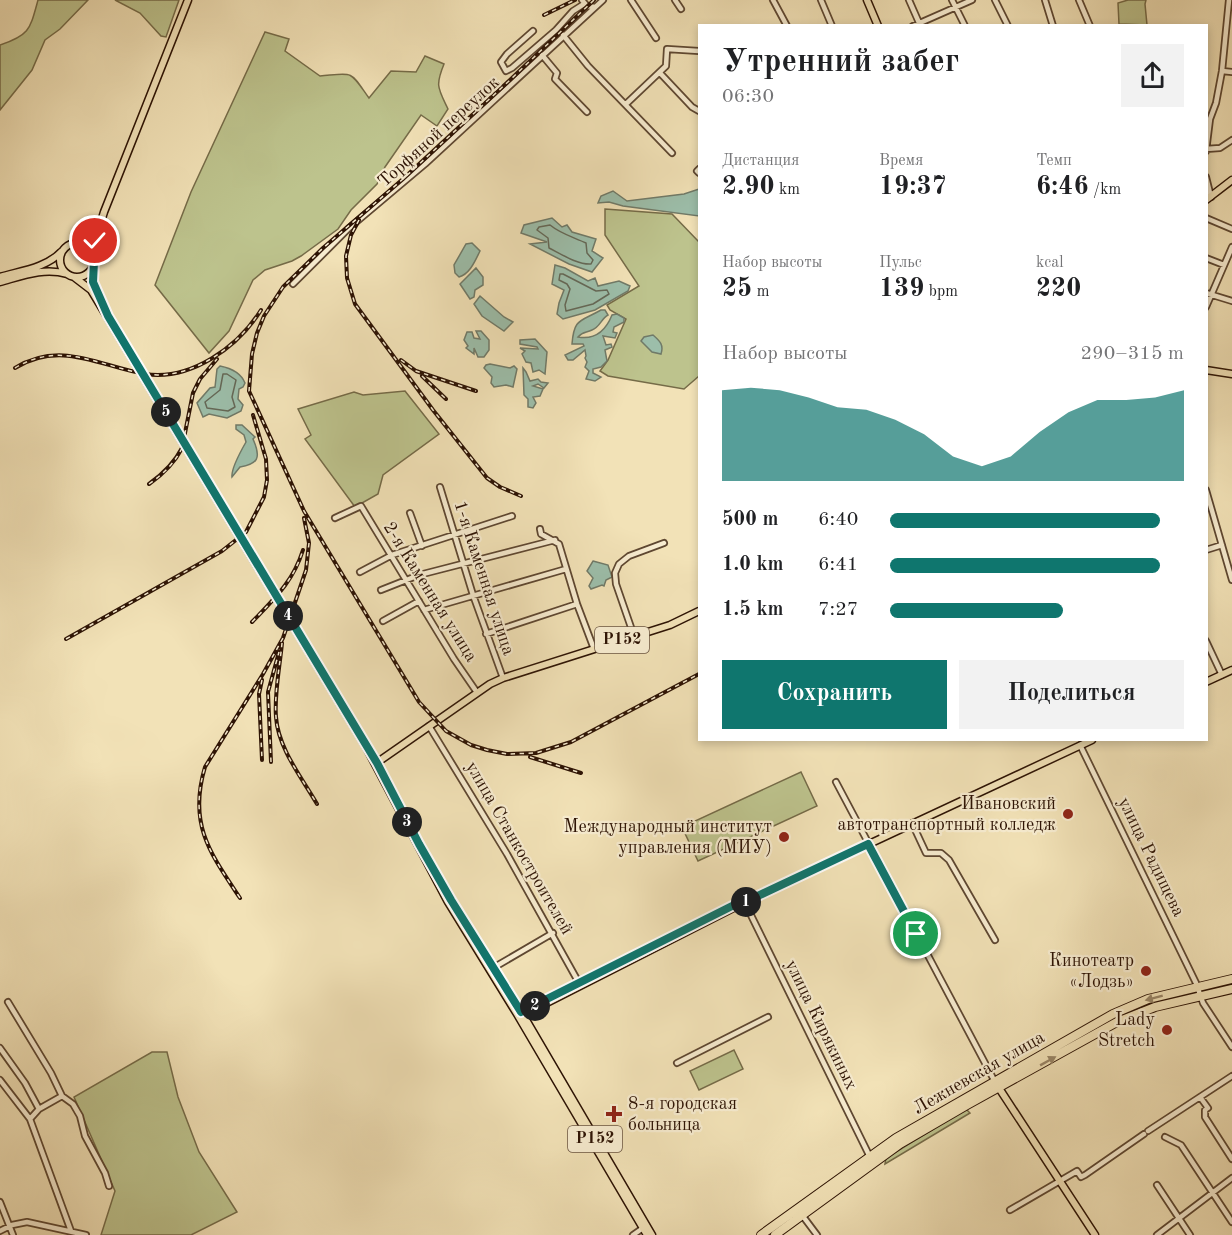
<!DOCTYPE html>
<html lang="ru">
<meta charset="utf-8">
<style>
:root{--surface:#fff;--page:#f2f2f2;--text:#202124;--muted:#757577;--accent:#0f766e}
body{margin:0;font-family:"Old Standard TT",serif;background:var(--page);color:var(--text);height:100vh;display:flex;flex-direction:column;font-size:22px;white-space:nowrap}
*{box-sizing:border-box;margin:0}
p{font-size:20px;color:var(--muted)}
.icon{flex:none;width:33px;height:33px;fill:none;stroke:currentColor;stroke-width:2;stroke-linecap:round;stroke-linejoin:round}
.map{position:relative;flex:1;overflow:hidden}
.drawer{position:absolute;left:698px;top:24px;width:510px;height:717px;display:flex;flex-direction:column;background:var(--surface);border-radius:0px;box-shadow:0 3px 9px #0003}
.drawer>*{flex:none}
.pin{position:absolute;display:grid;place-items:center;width:51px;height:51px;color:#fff;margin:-26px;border:3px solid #fff;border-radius:50%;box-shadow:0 2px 6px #0007}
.km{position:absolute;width:30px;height:30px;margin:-15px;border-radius:50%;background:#222;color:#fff;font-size:16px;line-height:30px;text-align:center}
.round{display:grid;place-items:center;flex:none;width:63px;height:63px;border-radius:0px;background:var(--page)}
.summary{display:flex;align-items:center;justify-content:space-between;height:102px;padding:0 24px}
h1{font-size:33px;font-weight:600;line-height:45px}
.stats{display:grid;grid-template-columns:repeat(3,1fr);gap:9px;height:102px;padding:6px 24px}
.stats div{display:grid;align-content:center}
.stats b{font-size:26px;font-weight:600}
.stats small{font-size:16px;font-weight:400}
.stats p{font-size:16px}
.chart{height:168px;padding:12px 24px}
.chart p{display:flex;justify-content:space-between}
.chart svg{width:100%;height:108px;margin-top:6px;fill:var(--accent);opacity:.7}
.button{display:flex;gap:12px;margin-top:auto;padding:12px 24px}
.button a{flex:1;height:69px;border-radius:0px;background:var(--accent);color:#fff;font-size:24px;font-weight:600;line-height:69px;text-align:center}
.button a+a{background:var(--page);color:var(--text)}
ul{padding:0 24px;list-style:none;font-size:20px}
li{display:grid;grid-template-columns:96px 72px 1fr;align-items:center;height:45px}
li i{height:15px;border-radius:8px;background:var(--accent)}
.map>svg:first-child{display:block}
</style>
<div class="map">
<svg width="1232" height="1235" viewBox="0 0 1232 1235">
<rect width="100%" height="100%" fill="#f2e2b7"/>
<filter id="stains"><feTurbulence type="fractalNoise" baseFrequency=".00333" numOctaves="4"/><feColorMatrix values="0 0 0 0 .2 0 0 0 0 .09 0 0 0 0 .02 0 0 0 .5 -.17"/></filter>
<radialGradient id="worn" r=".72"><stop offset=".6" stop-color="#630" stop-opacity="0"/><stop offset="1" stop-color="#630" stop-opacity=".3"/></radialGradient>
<path fill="#bdc38d" stroke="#756b48" stroke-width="1.5" d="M38 0H88L60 29 45 40 32 70 0 110V45C30 35 30 29 38 0Z
M115 0H179L166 37 161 36 140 13Z
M1128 0H1146L1145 4 1147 25 1119 24 1118 3Z
M265 32 289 39 285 51 320 76C355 73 349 70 369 98L391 71 416 72 425 56 444 64C435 86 438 88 448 109L437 126 421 115 385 167 377 184 351 210 338 229 301 256 292 261 265 270 253 280 229 331 209 353 155 285 191 192Z
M605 209 672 214 699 242V376L684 389 608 376 600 371 608 360 626 319 610 310 607 305 639 286 605 235Z
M405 391 439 434 383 475 378 494 355 507 305 439 311 435 298 409 354 392 363 395Z
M801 772 817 806 698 861 682 827Z
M734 1050 743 1069 699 1090 690 1071Z
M152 1052H167L178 1097 199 1152 237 1212 191 1235H101L115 1191 74 1097Z
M966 1109 970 1113 885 1164 886 1158Z"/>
<path fill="#9cbeaa" stroke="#707a68" stroke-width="1.5" d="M699 189V216L623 206 609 202 598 203 601 196 613 191 627 201 684 194Z
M552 218 562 227 567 225 572 232 596 239 592 251 603 258 592 272 569 264 530 244 547 242 521 233 524 225Z
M472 243 480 251C475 261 470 274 459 277L455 273 454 265 466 244Z
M555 265 565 268 588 281 595 278 598 286 619 281 630 286 628 291 595 310 563 319 557 314 559 303 564 290 552 284Z
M476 268 483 277V285L475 290 474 297 470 299 460 284Z
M480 296 504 317 513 322 504 331 482 316 474 304Z
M601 310H605L608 315C601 319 600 327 592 330 586 333 583 331 578 337 595 340 606 330 612 315L617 314 624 318V322L614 327 613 332 617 333 615 338 603 336 606 345 611 344 612 347 605 350 607 361 601 367 593 369V373L601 377 595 381 586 379 589 371 585 367 587 362 585 358 586 356 585 350 573 360H568L565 355 584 346 583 344H572C574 318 580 322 601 310Z
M476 331H481L489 340V350L484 357H478L474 348V354L466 348 468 346 464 340 467 332H472L474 338 480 339Z
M653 335C660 341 664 345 661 354L652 352 641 341 644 337Z
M535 339 547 352 545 374 539 370 533 372 531 363 526 362 522 354 525 351 520 348 538 349 537 347 520 344V340Z
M490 364 510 368 514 366 517 369 513 387 506 385 494 387 491 383 492 377 484 368 486 365Z
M220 366C230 368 241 373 245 383L243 387 239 389 238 399 243 405 241 411 227 418 209 414 203 417 197 403 210 388 215 387 217 369Z
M523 368 526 372 530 381 538 379 541 382 548 383 544 388 538 384 533 386 543 389 540 396 533 397 536 403 533 408 528 407V399L524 395Z
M236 425H242L255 437 253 439C262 459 257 464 240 467L232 477C231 469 242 449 246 442L244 435 236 429Z
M593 561 608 565 612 577 606 580 604 586 602 585 591 589 589 586 593 578 587 571Z"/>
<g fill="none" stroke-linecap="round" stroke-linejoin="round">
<path stroke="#646857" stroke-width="1.5" d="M550 225C561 234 573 237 586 243L587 253 593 260 591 264C578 265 561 254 549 248L548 238 537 230 539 227Z
M560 274H563L596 291 607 290 609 294 593 304 566 311 565 305 570 289 567 284 559 280Z
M223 374H227L236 380 232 397 235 407 228 411 207 408 205 402 220 390Z"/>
<g stroke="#5e4731" stroke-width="8">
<path id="minor" d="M582 0 587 6 595 7
M631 0 656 38
M675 0 681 9
M773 0 787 26
M821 0 832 26
M909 0 920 25
M952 0 965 26
M995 0 1008 26
M1045 0 1053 26
M1079 0 1090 26
M913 26 972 0
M533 31 507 54 501 62 506 71 512 68 556 30 573 11 584 4
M563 35 588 66 672 153
M542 55 557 73 555 79 587 112
M1222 71 1232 72
M660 73 692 107 699 111
M626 104 666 66 667 49 699 51
M1206 149 1220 148 1232 140
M1206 151 1210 119 1216 103 1222 71 1229 0
M699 169 697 171 699 173
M1206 177 1211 197
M1206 218 1232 229
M1206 258 1224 265
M293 284 349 228 425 164 603 0
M1206 293 1232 301
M1206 307 1232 247
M440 487 473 595 503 678
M1206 490 1232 580
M410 513 422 546
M335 518 361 506 454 659 476 691
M540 529 541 534 559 544 577 604 594 649
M1206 550 1222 545
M360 572 392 555 512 516
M381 590 419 575 555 540
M424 610 566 569
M383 621 419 601
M486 634 577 604
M634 636 616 584 615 573 619 564 629 556 664 543
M1206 641 1222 675
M429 726 507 854 579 983
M1080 745 1196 983 1203 1003 1232 1047
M836 782 994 1080
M912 823 926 853H941L949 860 995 940
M744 901 870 1157
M493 968 553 933
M8 1002 51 1073 62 1096 73 1104 80 1116 85 1136 105 1173 109 1186
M0 1048 25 1083 39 1109
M677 1063 768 1017
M0 1080 30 1119 71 1231
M1200 1097 1208 1108 1205 1110V1117L1232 1159
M30 1119 39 1109 62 1096
M1148 1131 1232 1076
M1165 1137 1181 1145 1232 1222
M1157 1185 1190 1235
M0 1202 13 1235
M1010 1210 1077 1171 1081 1177 1085 1175 1144 1134
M802 1215 817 1235
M0 1231 12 1225 27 1222 86 1235
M633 1235 643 1228
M1157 1235 1232 1178"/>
</g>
<g stroke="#2d1304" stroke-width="9">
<path id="major" d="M867 0 878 26
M1206 200 1232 180
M78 243 91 235 98 223
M60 260a17 17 0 1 1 34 0a17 17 0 1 1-34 0Z
M95 258V241L104 212 188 0
M94 266 93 282 99 297
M0 277C20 271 46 268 61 252
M74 277 91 290 366 747 448 902 517 1014 647 1235
M0 282C22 276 44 267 67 274
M1206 370 1232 374
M1206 682 1232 670
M375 764 490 684 503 678 670 625 699 611
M522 1013 652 1235
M519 1017 745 902 1092 740
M997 1085 1095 1235"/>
</g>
<g stroke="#2d1304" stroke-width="10">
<path id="highway" d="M761 1235 896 1138 1113 1014 1148 999 1232 979
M775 1235 900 1144 967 1105 1117 1022 1155 1007 1232 989"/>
</g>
<use href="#minor" stroke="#f7ecd0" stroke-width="4.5"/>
<use href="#major" stroke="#f2e2b7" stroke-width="6"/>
<use href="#highway" stroke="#f2e2b7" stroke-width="8"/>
<g stroke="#2d1304" stroke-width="4">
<path id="rail" d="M594 0 510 80 403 179 323 248 283 287 264 316 257 333 252 354 249 391 304 511 419 702 446 731 471 745 487 750 507 754 536 753 571 742 699 674
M544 15 575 0
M359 220 351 235 346 256 347 278 355 304 433 410 487 478 500 487 521 496
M401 360 416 371 476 391
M15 368C61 340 99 366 145 374 191 381 238 347 261 310
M422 376 446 399
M149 484C163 474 174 464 182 448L193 393 200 379 217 359
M252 622C274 599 293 582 303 550
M66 639 222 551 246 532 264 497 267 480 266 459 253 415
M282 643C280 665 274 695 276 717 278 748 302 778 317 804
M262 680 259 694 262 760
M530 757 581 773
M271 762 268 692 279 652
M240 898C210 853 188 824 205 767L263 674 283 638 306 570 309 543 304 518"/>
</g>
<use href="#rail" stroke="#f7ecd0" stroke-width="1.5" stroke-dasharray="4.5" stroke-linecap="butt"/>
</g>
<defs><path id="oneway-solid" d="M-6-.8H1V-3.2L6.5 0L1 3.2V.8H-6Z" transform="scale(1.5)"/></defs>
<g fill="#998566">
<use href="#oneway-solid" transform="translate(1154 998) rotate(165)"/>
<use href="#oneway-solid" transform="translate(1048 1061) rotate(-29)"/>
</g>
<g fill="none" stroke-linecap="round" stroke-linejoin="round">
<g stroke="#fff" stroke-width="12">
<path id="route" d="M95 241 93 282 108 316 377 763 419 844 451 900 521 1012 744 900 745 902 868 844 916 934"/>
</g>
<use href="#route" stroke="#0f766e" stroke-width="8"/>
</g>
<g fill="#8f2418" stroke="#f7ecd0" stroke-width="2">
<circle cx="1068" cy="814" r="6"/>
<circle cx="784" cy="837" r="6"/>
<circle cx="1146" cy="971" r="6"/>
<circle cx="1167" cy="1030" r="6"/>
<path d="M611 1105h6v6h6v6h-6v6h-6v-6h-6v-6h6z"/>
</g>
<g text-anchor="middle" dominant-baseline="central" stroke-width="4.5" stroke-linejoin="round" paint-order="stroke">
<g fill="#f7ecd0" stroke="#6a5441" stroke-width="1.5">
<rect x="595" y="627" width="54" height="26" rx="4.5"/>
<rect x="568" y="1126" width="54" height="26" rx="4.5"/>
</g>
<g font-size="16" font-weight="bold" fill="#2d1304">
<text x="622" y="640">Р152</text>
<text x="595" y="1139">Р152</text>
</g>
<g font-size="18" fill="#2d1304" stroke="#f7ecd0">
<text transform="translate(439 132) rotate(-42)">Торфяной переулок</text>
<text transform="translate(484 578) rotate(72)">1-я Каменная улица</text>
<text transform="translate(430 592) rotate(58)">2-я Каменная улица</text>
<text transform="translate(519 848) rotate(60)">улица Станкостроителей</text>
<text transform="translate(1151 857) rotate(64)">улица Радищева</text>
<text transform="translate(821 1025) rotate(64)">улица Кирякиных</text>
<text transform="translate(979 1073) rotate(-30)">Лежневская улица</text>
</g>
<g font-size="18" fill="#2d1304" stroke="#f7ecd0" text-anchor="end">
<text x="1056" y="804">Ивановский<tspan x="1056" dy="21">автотранспортный колледж</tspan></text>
<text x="772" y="827">Международный институт<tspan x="772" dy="21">управления (МИУ)</tspan></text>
<text x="1134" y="961">Кинотеатр<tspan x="1134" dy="21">«Лодзь»</tspan></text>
<text x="1155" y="1020">Lady<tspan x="1155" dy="21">Stretch</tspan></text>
<text x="628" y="1104" text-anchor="start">8-я городская<tspan x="628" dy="21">больница</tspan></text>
</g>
</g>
<rect width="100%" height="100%" filter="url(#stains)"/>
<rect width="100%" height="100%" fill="url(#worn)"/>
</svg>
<div class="pin" style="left:916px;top:934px;background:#1e9e55"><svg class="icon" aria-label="arrive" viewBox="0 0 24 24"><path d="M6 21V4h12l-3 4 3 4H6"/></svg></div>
<div class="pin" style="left:95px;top:241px;background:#d93025"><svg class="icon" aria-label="check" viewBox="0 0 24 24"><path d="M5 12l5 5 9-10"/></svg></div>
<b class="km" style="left:746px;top:902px">1</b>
<b class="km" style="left:535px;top:1006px">2</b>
<b class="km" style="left:407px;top:822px">3</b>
<b class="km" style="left:288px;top:616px">4</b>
<b class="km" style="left:166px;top:412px">5</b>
<section class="drawer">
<div class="summary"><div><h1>Утренний забег</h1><p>06:30</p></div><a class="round"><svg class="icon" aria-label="share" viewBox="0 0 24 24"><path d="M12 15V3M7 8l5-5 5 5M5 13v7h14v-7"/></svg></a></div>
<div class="stats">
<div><p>Дистанция</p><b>2.90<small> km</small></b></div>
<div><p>Время</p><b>19:37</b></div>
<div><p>Темп</p><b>6:46<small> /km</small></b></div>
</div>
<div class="stats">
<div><p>Набор высоты</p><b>25<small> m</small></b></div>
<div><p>Пульс</p><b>139<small> bpm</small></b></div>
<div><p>kcal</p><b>220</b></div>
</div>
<div class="chart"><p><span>Набор высоты</span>290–315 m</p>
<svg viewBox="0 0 160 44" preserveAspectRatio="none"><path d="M0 44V7L10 6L20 7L30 10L40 14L50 15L60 19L70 25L80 34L90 38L100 34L110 24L120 16L130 11L140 11L150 10L160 7V44z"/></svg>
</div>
<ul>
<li><b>500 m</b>6:40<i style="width:92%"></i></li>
<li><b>1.0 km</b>6:41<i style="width:92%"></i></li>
<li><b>1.5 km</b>7:27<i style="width:59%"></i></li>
</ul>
<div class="button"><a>Сохранить</a><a>Поделиться</a></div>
</section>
</div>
